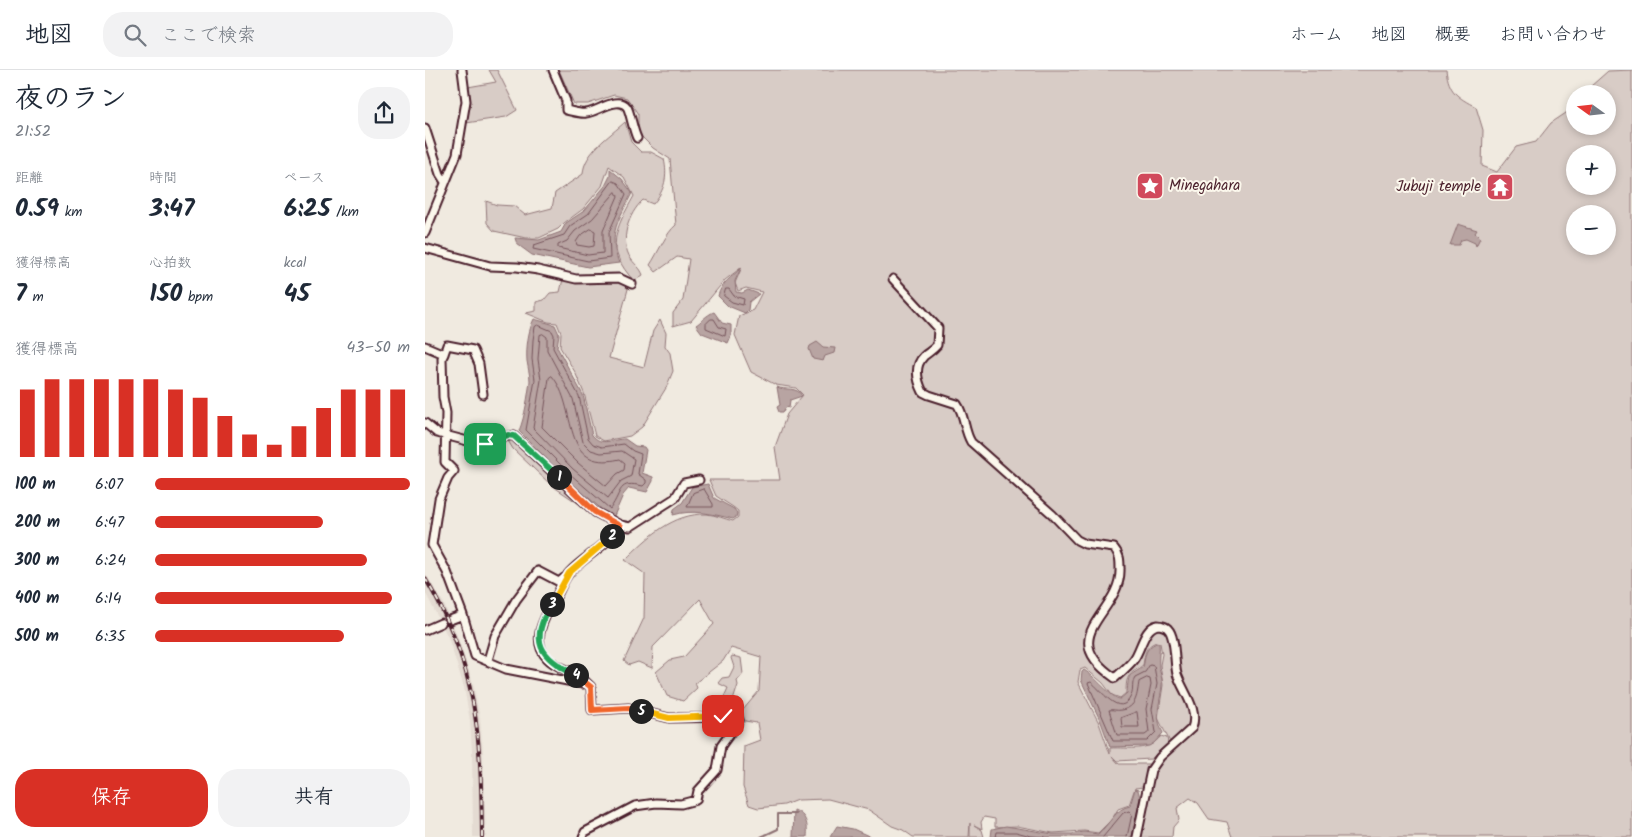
<!DOCTYPE html>
<html lang="ja">
<meta charset="utf-8">
<style>
:root{--surface:#fff;--page:#f2f2f3;--text:#1f2937;--muted:#747a83;--line:#e0e1e3;--accent:#d93025}
body{margin:0;font-family:Kalam,"Klee One",sans-serif;background:var(--page);color:var(--text);height:100vh;display:flex;flex-direction:column;font-size:19px;white-space:nowrap}
*{box-sizing:border-box;margin:0}
p{font-size:16px;color:var(--muted)}
.icon{flex:none;width:28px;height:28px;fill:none;stroke:currentColor;stroke-width:2;stroke-linecap:round;stroke-linejoin:round}
.map{position:relative;flex:1;overflow:hidden}
.details{display:flex;flex-direction:column;background:var(--surface);width:425px}
.details>*{flex:none}
.needle{width:32px;rotate:285deg}
.tools{position:absolute;left:1141px;top:15px;display:grid;gap:10px}
.tools a{display:grid;place-items:center;width:50px;height:50px;border-radius:50%;background:var(--surface);box-shadow:0 2px 8px #0003;font-size:25px}
.pin{position:absolute;display:grid;place-items:center;width:42px;height:42px;color:#fff;margin:-21px;border-radius:10px;box-shadow:0 2px 8px #0006}
.km{position:absolute;width:25px;height:25px;margin:-12px;border-radius:50%;background:#222;color:#fff;font-size:14px;line-height:25px;text-align:center}
.round{display:grid;place-items:center;flex:none;width:52px;height:52px;border-radius:20px;background:var(--page)}
.headline{display:flex;align-items:center;justify-content:space-between;height:85px;padding:0 15px}
h1{font-size:28px;font-weight:800;line-height:38px}
.metrics{display:grid;grid-template-columns:repeat(3,1fr);gap:8px;height:85px;padding:5px 15px}
.metrics div{display:grid;align-content:center}
.metrics b{font-size:25px;font-weight:800}
.metrics small{font-size:14px;font-weight:400}
.metrics p{font-size:14px}
.chart{height:140px;padding:10px 15px}
.chart p{display:flex;justify-content:space-between}
.chart svg{width:100%;height:90px;margin-top:5px;stroke:var(--accent);stroke-width:6}
.action{display:flex;gap:10px;margin-top:auto;padding:10px 15px}
.action a{flex:1;height:58px;border-radius:20px;background:var(--accent);color:#fff;font-size:20px;font-weight:800;line-height:58px;text-align:center}
.action a+a{background:var(--page);color:var(--text)}
ul{padding:0 15px;list-style:none;font-size:16px}
li{display:grid;grid-template-columns:80px 60px 1fr;align-items:center;height:38px}
li i{height:12px;border-radius:6px;background:var(--accent)}
header{display:flex;align-items:center;gap:30px;box-sizing:border-box;height:70px;padding:0 25px;background:var(--surface);border-bottom:1px solid var(--line)}
header strong{font-size:24px}
nav{display:flex;gap:28px;margin-inline-start:auto;font-size:18px}
.search{width:350px;height:45px;background:var(--page);display:flex;align-items:center;gap:12px;box-sizing:border-box;padding:0 18px;border-radius:20px;color:var(--muted);font-size:19px}
main{display:flex;flex:1;min-height:0}
.map>svg:first-child{display:block}
</style>
<header>
<strong>地図</strong>
<div class="search"><svg class="icon" aria-label="search" viewBox="0 0 24 24"><circle cx="10" cy="10" r="6"/><path d="M15 15l6 6"/></svg>ここで検索</div>
<nav><a>ホーム</a><a>地図</a><a>概要</a><a>お問い合わせ</a></nav>
</header>
<main>
<section class="details">
<div class="headline"><div><h1>夜のラン</h1><p>21:52</p></div><a class="round"><svg class="icon" aria-label="share" viewBox="0 0 24 24"><path d="M12 15V3M7 8l5-5 5 5M5 13v7h14v-7"/></svg></a></div>
<div class="metrics">
<div><p>距離</p><b>0.59<small> km</small></b></div>
<div><p>時間</p><b>3:47</b></div>
<div><p>ペース</p><b>6:25<small> /km</small></b></div>
</div>
<div class="metrics">
<div><p>獲得標高</p><b>7<small> m</small></b></div>
<div><p>心拍数</p><b>150<small> bpm</small></b></div>
<div><p>kcal</p><b>45</b></div>
</div>
<div class="chart"><p><span>獲得標高</span>43–50 m</p>
<svg viewBox="0 0 160 44" preserveAspectRatio="none"><path d="M5 44V11M15 44V6M25 44V6M35 44V6M45 44V6M55 44V6M65 44V11M75 44V15M85 44V24M95 44V33M105 44V38M115 44V29M125 44V20M135 44V11M145 44V11M155 44V11"/></svg>
</div>
<ul>
<li><b>100 m</b>6:07<i style="width:100%"></i></li>
<li><b>200 m</b>6:47<i style="width:66%"></i></li>
<li><b>300 m</b>6:24<i style="width:83%"></i></li>
<li><b>400 m</b>6:14<i style="width:93%"></i></li>
<li><b>500 m</b>6:35<i style="width:74%"></i></li>
</ul>
<div class="action"><a>保存</a><a>共有</a></div>
</section>
<div class="map">
<svg width="1207" height="767" viewBox="0 0 1207 767">
<rect width="100%" height="100%" fill="#f0eae0"/>
<filter id="ink" filterUnits="userSpaceOnUse"><feTurbulence type="fractalNoise" baseFrequency=".02" numOctaves="2"/><feDisplacementMap in="SourceGraphic" scale="10" xChannelSelector="R" yChannelSelector="G"/><feConvolveMatrix kernelMatrix="1 2 1 2 8 2 1 2 1" color-interpolation-filters="sRGB"/></filter>
<g filter="url(#ink)">
<path fill="#e4dbd2" d="M0 503 18 532 31 562 48 613 55 648 58 681 61 767H48L47 682 45 650 39 617 23 567 0 522Z"/>
<path fill="#d8ccc6" stroke="#917678" fill-rule="evenodd" d="M64 0H72L92 40 81 47 41 53 43 17 71 12Z
M134 0H1021C1024 22 1032 27 1051 37L1058 60 1057 96 1072 102 1091 77 1111 72 1126 53 1141 43 1150 32V56H1182V24H1157L1183 1 1207 0V767H807L802 752 784 749 773 733 765 728 752 738 754 750 748 757 747 767H715L731 695 748 678 733 648 738 615 735 595 737 584 735 573 731 572C719 577 720 584 718 595 704 605 701 604 701 623L695 628 687 625 678 613 660 598 655 600 653 612 674 653 685 684V678C706 677 722 683 736 666L742 668 743 673 726 689 692 691 686 685 694 694H725L718 717 710 718 704 735 693 739 687 749 673 763 659 761 628 763 592 756 570 757V749L559 747 556 752 557 759 549 755 557 760 559 767H545V753L544 767H488L478 760 467 756 444 740 403 729 372 730 359 735 333 738 324 735 318 717 319 676 335 670 332 653 320 651 318 643 311 646 293 645 295 636 303 618 293 613 297 608 304 607 309 597 306 588 307 586 316 588 318 604 312 611 313 615 305 640 314 641 318 640 334 621 336 587 306 578 298 591 270 613 272 618 258 631 242 626 231 602 245 590 259 587 289 554 275 529 228 577 227 598 213 592 204 595 199 591 219 548 220 504 200 490C223 467 248 443 282 444 291 445 300 449 308 451L313 447V441L308 437 291 426 284 410H355L350 377 362 344 378 325 371 318 351 315 326 302 310 265 314 246 328 240 337 222 321 218 313 221 310 213 317 197 300 210 266 251 248 256V243L258 230 264 189 252 187 231 202 225 195C233 183 241 163 251 155L245 89 228 78 213 63V44L202 28 189 25 163 34H149ZM1150 84H1182V116H1150ZM1150 144H1182V176H1150Z
M200 52 206 72 216 82H226L239 89C243 106 240 120 228 134L218 130C203 144 194 171 206 189 211 196 215 197 218 205L209 211C179 178 190 160 209 126L199 107 184 96 177 116 158 139 139 153 133 159 114 168H101L69 161 62 153 61 131 72 135 89 136 100 145 127 138 130 123 158 104C159 82 185 66 200 52Z
M138 209 174 210 199 213 203 219 184 288 219 297 228 261 235 250 241 263 240 276 245 283 248 301 241 318 217 357 205 366 179 371 170 366 159 323 150 302 135 277 136 263 132 253 123 252 101 243 111 241V232L119 230 125 223 135 222Z
M86 368 92 371 168 442 184 454 126 415 88 379 82 369Z"/>
<path fill="#b8a4a2" stroke="#8c6f72" d="M185 99 197 109 207 123C194 150 182 163 194 193L163 197 107 185 92 174 90 168 114 170 136 162 141 153 159 141 180 116 185 106Z
M1033 154 1052 160 1050 163 1055 168 1051 176 1050 173 1041 169 1036 170 1034 175H1025Z
M316 198 310 211 311 222 317 223 323 220 334 224 324 232 323 240 320 243 303 236 293 226C296 213 307 207 316 198Z
M289 242 297 253 306 255V266L303 273 277 263 271 255C276 252 281 245 289 242Z
M109 249 130 255 134 264 132 277 158 325 167 365C177 377 187 369 200 369L210 376 219 377 221 380 217 403 228 407V411L222 422 204 418 198 425 189 446 182 444 140 407 94 361C100 346 103 326 105 311 105 304 103 298 102 291 101 278 103 261 109 249Z
M392 272 398 277 410 278 409 283 400 286 398 291 388 289 384 279 385 276Z
M352 317C360 321 372 316 377 326L365 330 364 338 361 337 358 342H354L352 337 355 335Z
M283 414 289 428 309 439 312 443 311 447 308 449C288 444 268 439 248 445L249 439 257 433 267 417Z
M731 573H734C735 581 733 589 734 597 735 603 738 610 737 616 735 634 729 645 738 663L729 673 724 676 685 677 676 652 656 610 657 602 659 600C671 607 686 628 695 629L702 623C704 602 702 608 718 597 721 585 719 579 731 573Z
M710 719 713 720 715 728 707 767H566L567 759 581 756 628 764H647L659 762 673 764C684 755 691 738 705 736Z
M369 740C382 745 383 755 382 767H368Z
M412 756 428 759 446 767H405Z"/>
<g fill="none" stroke-linecap="round" stroke-linejoin="round">
<path stroke="#76545b" stroke-width="1" d="M188 111 193 113 201 124 184 162 185 188 163 191 108 179 109 175 139 165 145 156 163 144Z
M191 122 193 126 178 161V183L163 185 133 178V175L142 171 150 161 167 149Z
M166 159 170 161 169 176 164 177 152 175 151 172 155 166Z
M301 219H304L309 226 319 229 318 235 307 232 299 226Z
M286 249H289L294 257 301 259 300 266 281 258V254Z
M113 255 127 261 129 265 128 278 154 326 163 368 168 374 177 377 199 374 208 381 216 384 213 404 221 410V413L218 416C192 410 198 421 185 439L144 403 101 360 110 310 107 289 108 270 110 257Z
M118 264 122 267V280L148 329 158 372 166 380 176 383 197 381 209 389 206 406 196 411 183 428 148 399 108 358 116 310 113 289 115 265Z
M127 306C154 337 134 403 195 389L200 393 199 400 192 404 181 416 153 393 117 357 124 308Z
M279 419 288 434V437H262L268 423Z
M725 595 729 596 732 614 727 639 731 662 722 671H688L663 613 666 612C675 618 695 650 706 626 709 620 706 613 710 607L720 602Z
M722 608 725 609 726 615 721 639 724 662 720 665H692L684 640C688 639 691 641 696 640 712 638 712 624 714 612Z
M712 642 714 657H697L696 648Z
M571 767 572 762H591L606 766 619 767
M678 767 698 743 704 741 707 744 702 767"/>
<path stroke="#8c6f72" stroke-width="2" d="M336 767 353 759V744H371"/>
<g stroke="#4a1f2b" stroke-width="11">
<path id="street" d="M128 0 141 31V40C147 41 155 44 161 43 172 42 193 25 202 37 205 41 208 60 212 68
M0 58 15 104 20 112
M0 163 32 84 41 31 37 0
M0 178 65 196 92 197 113 200 151 209 194 208 207 214
M468 209 513 258 512 275C508 280 504 282 499 286 489 296 492 310 498 322L504 325 532 334C540 345 539 361 546 372L627 444 652 470 660 474 689 478C695 485 695 490 695 499 697 543 627 565 690 608 696 602 704 596 709 589 716 580 719 557 733 555 736 555 742 557 743 559 751 567 749 593 752 604 758 622 774 639 767 658L735 687 726 700 712 767
M0 276 19 284 17 288 18 327 21 343 20 392 29 401 23 408 14 429 7 475 22 502 38 545 50 586 81 599 158 614 161 612
M19 284 22 275 48 280 54 294 58 324
M0 353 12 363 54 374C66 375 76 364 89 366L170 442 195 455C184 475 160 486 145 502 139 508 136 518 132 525 122 543 104 569 122 588 131 598 144 599 155 607 159 610 163 614 166 617L167 640 204 638 244 648 312 647 314 651 296 676 292 700 273 721 271 730 256 734 231 733 210 736 160 762 158 767
M195 455 205 457 250 428 259 413 274 410
M25 550 38 545
M0 560 16 553
M63 590 70 566 91 530 113 501 134 512 139 508"/>
</g>
<use href="#street" stroke="#fbf7ec" stroke-width="7"/>
<g stroke="#4a1f2b" stroke-width="4">
<path id="rail" d="M0 508C53 597 56 666 57 767"/>
</g>
<use href="#rail" stroke="#fbf7ec" stroke-width="2" stroke-dasharray="5.5" stroke-linecap="butt"/>
</g>
</g>
<g fill="none" stroke-linecap="round" stroke-linejoin="round" filter="url(#ink)">
<g stroke="#fff" stroke-width="10">
<path id="split-1" d="M60 374 83 365 89 366 134 407"/>
</g>
<g stroke="#fff" stroke-width="10">
<path id="split-2" d="M134 407 170 442 195 456 187 466"/>
</g>
<g stroke="#fff" stroke-width="10">
<path id="split-3" d="M127 534 144 503 187 466"/>
</g>
<g stroke="#fff" stroke-width="10">
<path id="split-4" d="M127 534C103 571 115 588 151 605"/>
</g>
<g stroke="#fff" stroke-width="10">
<path id="split-5" d="M151 605 166 617 167 640 204 638 216 641"/>
</g>
<g stroke="#fff" stroke-width="10">
<path id="split-6" d="M216 641 244 648 298 646"/>
</g>
<use href="#split-1" stroke="#22a559" stroke-width="6"/>
<use href="#split-2" stroke="#f0652b" stroke-width="6"/>
<use href="#split-3" stroke="#f5b400" stroke-width="6"/>
<use href="#split-4" stroke="#22a559" stroke-width="6"/>
<use href="#split-5" stroke="#f0652b" stroke-width="6"/>
<use href="#split-6" stroke="#f5b400" stroke-width="6"/>
</g>
<defs>
<g id="sight-square" transform="scale(1.4375)"><rect x="-9" y="-9" width="18" height="18" rx="4" fill="#d1495b" stroke="#fbf7ec"/><path d="M0-6L1.8-2.2L6-1.7L2.9 1.2L3.7 5.4L0 3.3L-3.7 5.4L-2.9 1.2L-6-1.7L-1.8-2.2Z" fill="#fff"/></g>
<g id="temple-square" transform="scale(1.4375)"><rect x="-9" y="-9" width="18" height="18" rx="4" fill="#d1495b" stroke="#fbf7ec"/><path d="M0-6L5-2H3V0L6.5 2.5H4V6H1.5V3h-3V6H-4V2.5H-6.5L-3 0V-2H-5Z" fill="#fff"/></g>
</defs>
<g fill-rule="evenodd">
<use href="#sight-square" x="725" y="116"/>
<use href="#temple-square" x="1075" y="117"/>
</g>
<g text-anchor="middle" dominant-baseline="central" stroke-width="4" stroke-linejoin="round" paint-order="stroke">
<g font-size="15" fill="#4a1f2b" stroke="#fbf7ec" text-anchor="start">
<text x="744" y="116">Minegahara</text>
<text x="1056" y="117" text-anchor="end">Jubuji temple</text>
</g>
</g>
</svg>
<div class="tools">
<a><svg class="needle" viewBox="-14 -14 28 28"><path d="M0-13l5 13h-10z" fill="#e53935"/><path d="M0 13l5-13h-10z" fill="#747a83"/></svg></a>
<a>+</a>
<a>−</a>
</div>
<div class="pin" style="left:60px;top:374px;background:#1e9e55"><svg class="icon" aria-label="arrive" viewBox="0 0 24 24"><path d="M6 21V4h12l-3 4 3 4H6"/></svg></div>
<div class="pin" style="left:298px;top:646px;background:#d93025"><svg class="icon" aria-label="check" viewBox="0 0 24 24"><path d="M5 12l5 5 9-10"/></svg></div>
<b class="km" style="left:134px;top:407px">1</b>
<b class="km" style="left:187px;top:466px">2</b>
<b class="km" style="left:127px;top:534px">3</b>
<b class="km" style="left:151px;top:605px">4</b>
<b class="km" style="left:216px;top:641px">5</b>
</div>
</main>
